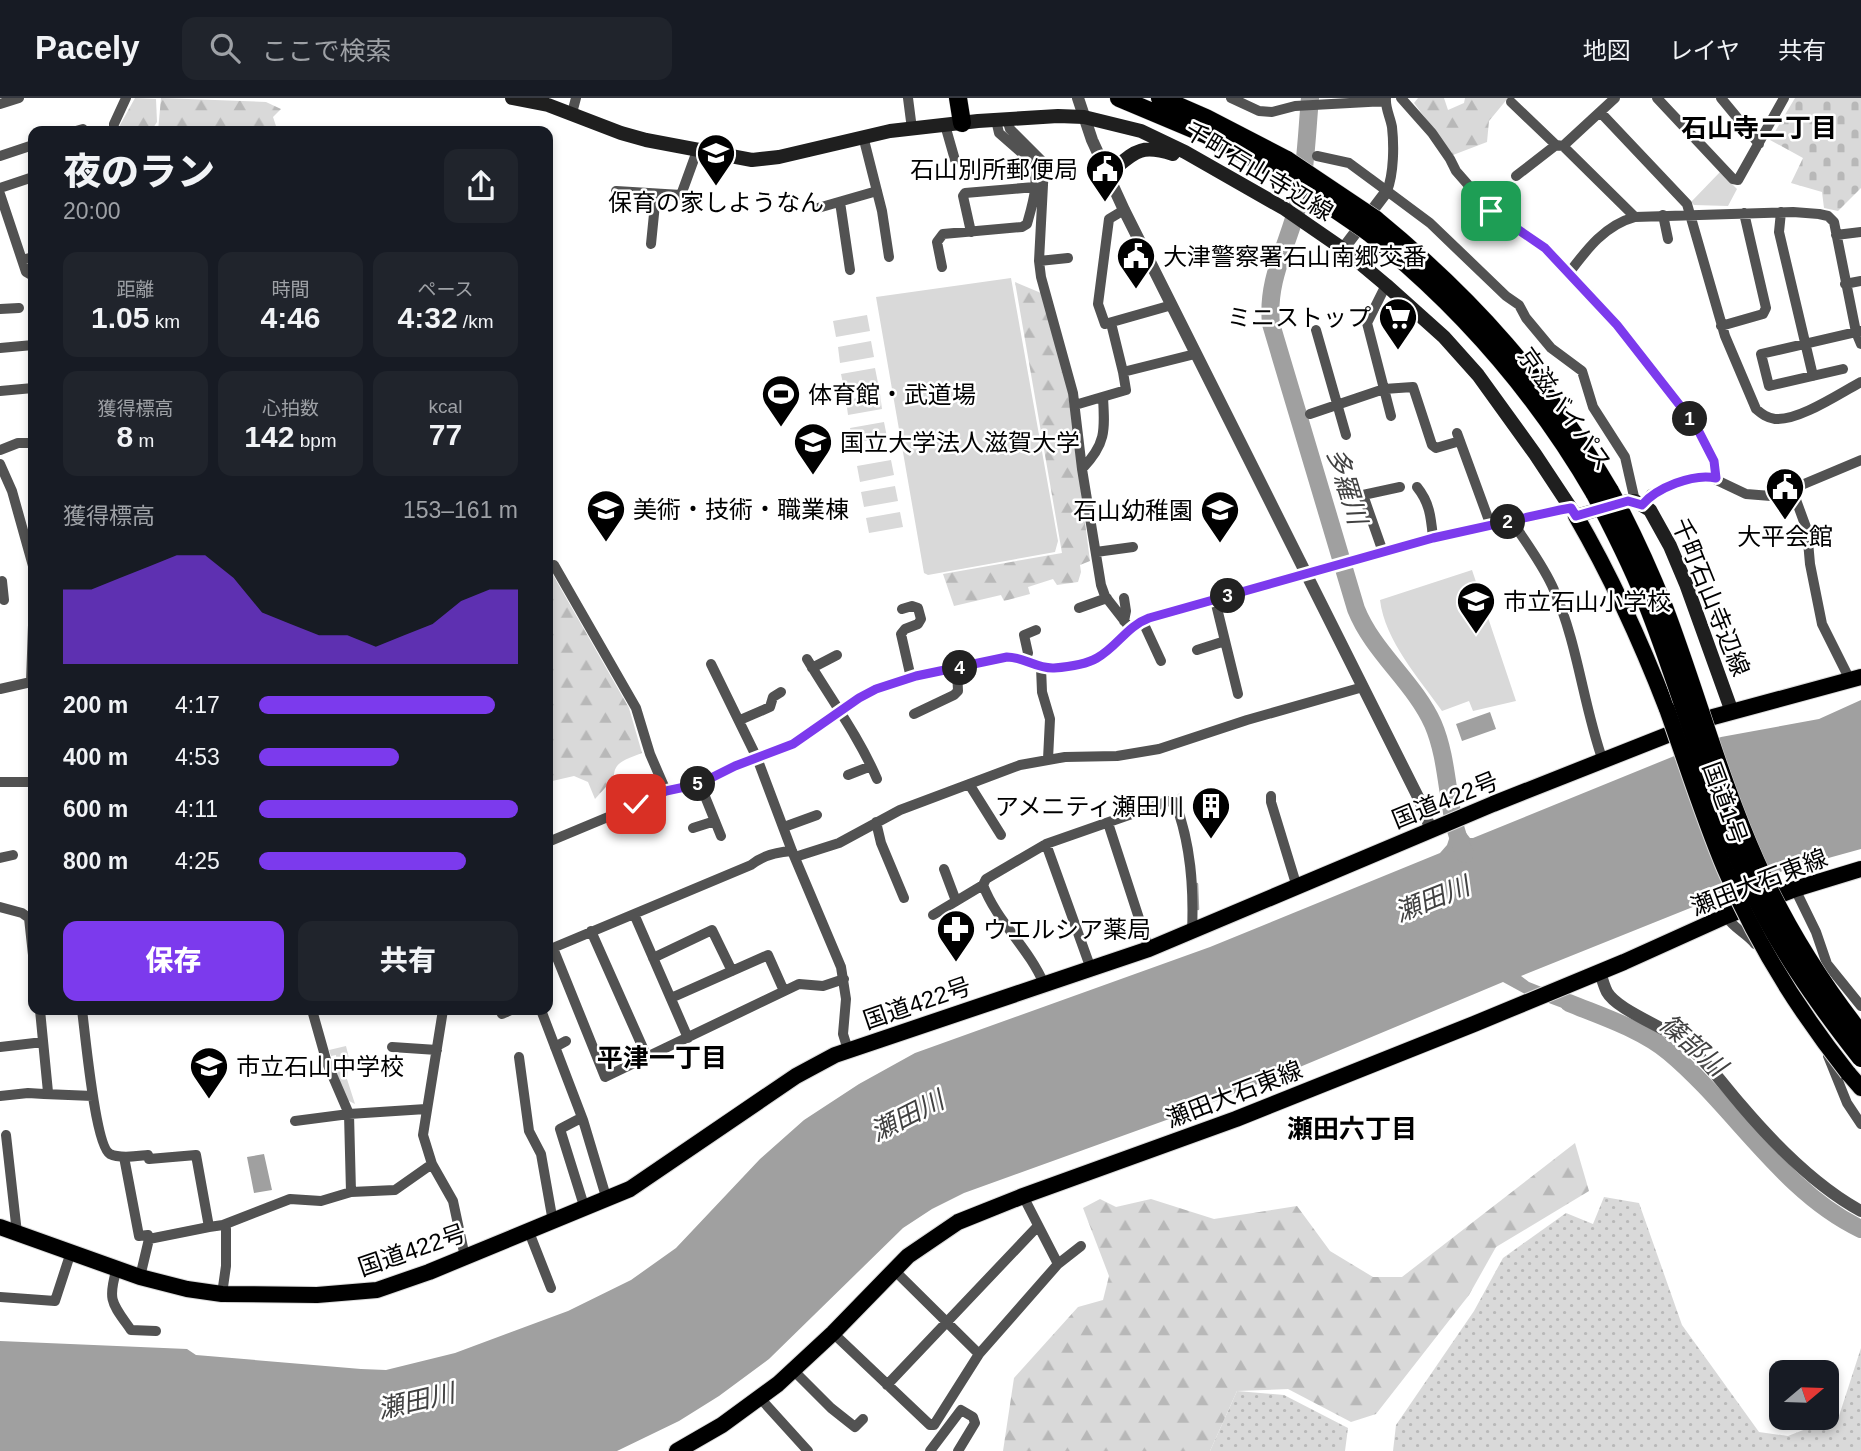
<!DOCTYPE html>
<html lang="ja">
<meta charset="utf-8">
<style>
:root{--surface:#171b24;--page:#20242c;--text:#f1f3f6;--muted:#9ea1a6;--line:#363941;--accent:#7c3aed}
body{margin:0;font-family:Helvetica,"Noto Sans JP",sans-serif;background:var(--page);color:var(--text);height:100vh;display:flex;flex-direction:column;font-size:26px;white-space:nowrap}
*{box-sizing:border-box;margin:0}
p{font-size:23px;color:var(--muted)}
.icon{flex:none;width:38px;height:38px;fill:none;stroke:currentColor;stroke-width:2;stroke-linecap:round;stroke-linejoin:round}
.map{position:relative;flex:1;overflow:hidden}
.details{position:absolute;left:28px;top:28px;width:525px;height:889px;display:flex;flex-direction:column;background:var(--surface);border-radius:14px;box-shadow:0 4px 10px #0003}
.details>*{flex:none}
.needle{width:46px;rotate:71deg}
.fabs{position:absolute;left:1769px;top:1262px;display:grid;gap:14px}
.fabs a{display:grid;place-items:center;width:70px;height:70px;border-radius:14px;background:var(--surface);box-shadow:0 4px 10px #0003;font-size:35px}
.pin{position:absolute;display:grid;place-items:center;width:60px;height:60px;color:#fff;margin:-30px;border-radius:14px;box-shadow:0 4px 10px #0006}
.km{position:absolute;width:35px;height:35px;margin:-18px;border-radius:50%;background:#222;color:#fff;font-size:19px;line-height:35px;text-align:center}
.round{display:grid;place-items:center;flex:none;width:74px;height:74px;border-radius:14px;background:var(--page)}
.headline{display:flex;align-items:center;justify-content:space-between;height:119px;padding:0 35px}
h1{font-size:38px;font-weight:800;line-height:52px}
.metrics{display:grid;grid-template-columns:repeat(3,1fr);gap:10px;height:119px;padding:7px 35px}
.metrics div{display:grid;align-content:center;border-radius:14px;background:var(--page);text-align:center}
.metrics b{font-size:30px;font-weight:800}
.metrics small{font-size:19px;font-weight:400}
.metrics p{font-size:19px}
.chart{height:196px;padding:14px 35px}
.chart p{display:flex;justify-content:space-between}
.chart svg{width:100%;height:126px;margin-top:7px;fill:var(--accent);opacity:.7}
.primary-button{display:flex;gap:14px;margin-top:auto;padding:14px 35px}
.primary-button a{flex:1;height:80px;border-radius:14px;background:var(--accent);color:#fff;font-size:28px;font-weight:800;line-height:80px;text-align:center}
.primary-button a+a{background:var(--page);color:var(--text)}
ul{padding:0 35px;list-style:none;font-size:23px}
li{display:grid;grid-template-columns:112px 84px 1fr;align-items:center;height:52px}
li i{height:18px;border-radius:9px;background:var(--accent)}
header{display:flex;align-items:center;gap:42px;box-sizing:border-box;height:98px;padding:0 35px;background:var(--surface);border-bottom:2px solid var(--line)}
header strong{font-size:33px}
nav{display:flex;gap:38px;margin-inline-start:auto;font-size:24px}
.search{width:490px;height:63px;background:var(--page);display:flex;align-items:center;gap:18px;box-sizing:border-box;padding:0 24px;border-radius:14px;color:var(--muted);font-size:26px}
.map>svg:first-child{display:block}
</style>
<header>
<strong>Pacely</strong>
<div class="search"><svg class="icon" aria-label="search" viewBox="0 0 24 24"><circle cx="10" cy="10" r="6"/><path d="M15 15l6 6"/></svg>ここで検索</div>
<nav><a>地図</a><a>レイヤ</a><a>共有</a></nav>
</header>
<div class="map">
<svg width="1861" height="1353" viewBox="0 0 1861 1353">
<defs>
<pattern id="grass-dots" width="8" height="8" patternUnits="userSpaceOnUse" patternTransform="scale(1.75)"><rect width="8" height="8" fill="#d9d9d9"/><path d="M2 2h.1M6 6h.1" fill="none" stroke="#b8b8b8" stroke-width="1.8" stroke-linecap="round"/></pattern>
<pattern id="forest-firs" width="22" height="20" patternUnits="userSpaceOnUse" patternTransform="scale(1.75)"><rect width="22" height="20" fill="#d9d9d9"/><path d="M5 1l3.5 6h-7zM16 11l3.5 6h-7z" fill="#b8b8b8"/></pattern>
<pattern id="cemetery-stones" width="16" height="16" patternUnits="userSpaceOnUse" patternTransform="scale(1.75)"><rect width="16" height="16" fill="#d9d9d9"/><path d="M2 7V4a2 2 0 0 1 4 0v3zM10 15v-3a2 2 0 0 1 4 0v3z" fill="#b8b8b8"/></pattern>
</defs>
<rect width="100%" height="100%" fill="#fff"/>
<path fill="url(#grass-dots)" d="M1604 1099 1639 1105 1682 1227 1759 1334 1788 1338 1839 1318 1861 1250V1353H1393L1396 1327 1474 1213 1503 1160 1566 1115 1593 1126Z
M1237 1293 1284 1297 1348 1330 1345 1353H1210Z"/>
<path fill="url(#forest-firs)" d="M135 0 156 1 157 24 151 33H120V27Z
M161 0 266 4 281 11 273 19 277 31 296 33H158Z
M1418 0H1444L1448 12 1464 5 1465 0H1508L1489 23 1487 44 1453 57 1414 5Z
M1015 184 1041 195 1068 293 1090 463 1080 467 1081 474 1078 484 1057 487 1053 481 1028 489 1030 496 1004 503 1001 497 954 508 943 476 1062 455Z
M553 477 629 610 642 655C628 661 613 663 614 680L595 701 588 684 574 678 548 684V478Z
M1575 1045 1589 1093 1496 1149 1469 1197 1376 1316 1351 1324 1288 1291 1237 1293 1210 1353H1003L1014 1280 1078 1209 1103 1202 1109 1178 1083 1110 1100 1101 1116 1109 1151 1101 1214 1121 1297 1108 1330 1153 1373 1179H1402Z"/>
<path fill="url(#cemetery-stones)" d="M1795 0H1861V90L1838 113 1824 110 1822 94 1791 85 1803 60 1770 42Z"/>
<path fill="#d9d9d9" d="M1720 74 1737 91 1728 108 1694 107 1691 104Z
M1011 180 1058 443 1055 454 928 477 924 475 876 199Z
M867 217 870 233 836 239 833 223Z
M871 243 874 259 840 265 838 249Z
M875 270 878 285 844 291 841 276Z
M880 296 882 311 848 317 846 302Z
M884 324 887 339 853 345 850 330Z
M891 362 894 377 860 384 857 368Z
M895 388 898 403 864 409 861 394Z
M900 414 903 429 869 435 866 420Z
M1472 472 1516 603 1473 613 1469 603 1442 613C1419 580 1385 543 1380 502Z
M346 948 349 960 347 981 355 1006 347 1002 334 968 336 967V957L331 958 329 952Z"/>
<path fill="#a0a0a0" d="M1861 602V751L1785 772 1521 878 1529 884 1592 909 1586 919 1525 896 1503 884 1295 971 1183 1016 964 1095 932 1111 903 1130 769 1261 719 1298 679 1323 617 1353H0V1243L187 1251 196 1257 361 1271 386 1272 455 1255 568 1213 631 1182 676 1150 760 1061 804 1022 859 986 915 955 1210 849 1440 755 1447 747 1451 735 1463 731 1470 740H1473L1721 639 1819 621Z
M1490 614 1496 631 1462 643 1456 626Z
M264 1056 272 1092 254 1095 247 1059Z"/>
<g fill="none" stroke-linecap="round" stroke-linejoin="round">
<path stroke="#a0a0a0" stroke-width="2.5" d="M1179 697 1182 711
M1197 786 1198 811"/>
<path stroke="#a0a0a0" stroke-width="18" d="M1310 0C1307 33 1306 66 1300 98 1291 143 1266 178 1271 226L1356 511C1373 554 1414 584 1433 626 1451 668 1445 716 1465 756
M1569 905C1603 919 1641 931 1669 954 1735 1009 1783 1094 1861 1131"/>
<g stroke="#dbdbdb" stroke-width="18">
<path id="primary" d="M677 1353 722 1327 778 1286 833 1235 908 1158 958 1124 1023 1098 1236 1021 1474 926 1624 864 1726 818 1795 791 1861 771"/>
</g>
<g stroke="#dbdbdb" stroke-width="18">
<path id="trunk" d="M1576 418C1612 480 1641 544 1667 611
M1848 975 1861 990
M0 1129 140 1179 187 1191 222 1196 317 1197 377 1192 429 1174 630 1091 796 978 835 957 1149 851 1493 706 1713 619 1861 579"/>
</g>
<g stroke="#dbdbdb" stroke-width="19">
<path id="motorway" d="M958 0 962 25
M1119 0 1207 37 1285 77
M1160 0 1206 20 1287 62
M1375 121C1475 203 1544 282 1610 393
M1367 133C1460 207 1536 294 1595 396"/>
</g>
<path stroke="#525252" stroke-width="10" d="M908 0 912 31
M1231 0 1259 13 1272 14 1295 8 1386 3
M1386 0C1385 10 1390 18 1392 29 1394 47 1394 75 1387 93
M1401 0 1432 35 1450 61 1456 73 1491 113 1545 150 1591 197 1617 227 1696 328 1714 363 1716 380
M1615 0 1563 48 1635 119
M1657 0 1733 81 1738 82 1784 0
M1721 0 1759 46
M1511 4 1556 47 1563 48
M0 6 19 0
M1600 14 1687 106 1725 238 1756 311C1762 316 1767 320 1775 321 1799 323 1840 295 1861 284
M572 15 576 0
M1007 21 1010 31 1041 62 1044 68 1039 163 1041 179 1073 295 1082 371 1101 487 1105 498 1130 530
M945 27 955 62
M76 33 83 31
M114 33V26L126 0
M863 38 882 113 889 159
M0 58 33 47
M1317 58 1349 65 1387 93 1430 125 1506 198 1519 207 1526 220 1551 250 1582 273 1593 309 1625 359 1635 403
M1516 78 1556 47
M0 90 33 79
M616 93 681 97 697 53
M0 96 26 174 33 178
M840 104 850 172
M818 110 877 93
M1124 112 1109 121 1098 206 1105 226 1172 207
M1781 114 1779 134 1813 278
M1663 117 1668 141
M971 134 963 98 965 95 1035 89
M1836 137 1861 134
M651 146 656 96
M22 162 33 159
M1039 163 1068 160
M942 169 937 144 943 136 1022 129 1027 126C1032 108 1041 81 1031 63L999 35 996 22
M1569 175C1587 151 1605 127 1635 119L1793 114 1819 116 1828 118 1834 124 1856 234 1861 246
M1845 186 1861 183
M1386 187 1367 225 1391 318
M0 211 19 210
M1111 225 1123 274 1195 256
M1721 228 1763 216 1766 210 1744 115
M1316 232 1346 337
M0 250 33 247
M1843 271 1769 288 1761 256 1860 233
M0 293 33 290
M1075 307 1126 292 1123 274
M1310 316 1384 291 1413 289 1432 347 1436 350 1460 343
M1457 335 1491 428
M0 352 18 345H33
M0 366 12 393 33 468
M1082 371C1106 346 1105 333 1103 299
M1417 389C1430 405 1431 420 1433 440
M1792 391 1807 432 1810 466 1822 526 1850 582
M1642 407 1651 396 1674 386 1708 378 1746 396 1771 398 1792 391 1861 362
M1512 423C1526 445 1544 468 1554 492 1578 546 1583 607 1603 663
M1096 454 1133 449
M1383 454 1363 397 1400 389
M548 469 554 467 636 610 650 656 666 693
M0 484 2 483 4 502
M1124 500 1126 513 1124 523
M1215 502 1238 596
M1079 510 1107 500
M902 511 912 508 918 510 921 521 918 526 905 531 901 536 911 580
M1142 522 1161 563
M1197 552 1225 543
M807 561C831 601 859 639 877 681
M1025 562 1028 555 1024 537 1036 532
M711 566 757 660 792 753 841 869 846 901 843 936 848 952
M1041 569 1042 594 1050 621 1048 661
M812 570 837 557
M0 591 31 584 33 527
M914 616 954 597 958 593 957 571
M740 622 770 609 773 599 781 594
M848 677 871 668
M0 684H33
M700 686 721 738
M969 686 1001 737
M1271 698V704L1297 789
M876 724 881 745 904 800
M1108 725 1149 851
M784 729 817 717
M693 730 715 723
M548 744 620 714 666 693 700 686 735 668 793 646 859 600 876 591 917 578 1007 559C1024 560 1037 571 1054 570 1068 569 1085 567 1097 560 1117 549 1127 528 1149 520L1433 440 1571 410
M1046 746 1091 871
M795 759 839 745 900 712 1020 667 1065 659 1117 658 1159 651 1247 622 1363 589
M0 760 13 757
M944 771 956 803
M1795 791 1816 834 1827 866 1861 908
M0 809 22 815 29 820 33 857
M634 816 688 940
M933 817 983 787
M1726 818C1733 830 1746 835 1755 846
M591 833 647 959
M553 850 605 979 799 886 823 888 844 881
M548 852 751 767C763 757 777 754 792 753
M653 860 712 832 732 873
M1044 886C1029 850 997 824 983 787L986 781 1046 746 1169 703 1175 704C1191 746 1194 789 1192 834
M671 900 768 857 784 893
M82 912C85 933 95 1048 110 1056 120 1061 137 1058 148 1057L149 1061 196 1057 209 1129 223 1127 226 1131V1168L222 1196
M443 912 423 1037 432 1066 453 1103 465 1159
M500 912 502 916 511 912
M541 912 583 1022 607 1102
M0 949 43 944
M392 949 437 952
M555 949 566 943
M1828 958 1847 1005 1861 1026
M519 959 529 1033 541 1056 553 1124
M44 996 93 998
M0 998 28 995 44 996 48 994 40 912
M581 1020 560 1031 585 1111
M295 1023 349 1016 426 1011
M6 1037 17 1135
M124 1059 139 1138 148 1137 149 1141
M351 1094 395 1092 432 1066
M223 1127 290 1101 321 1103 351 1094 349 1016 327 965 312 912
M529 1134 551 1190
M1058 1166 1081 1148
M117 1170C107 1203 112 1205 131 1232L156 1233
M894 1172 979 1256
M140 1179 149 1141 209 1129
M0 1199 55 1203 71 1154
M833 1235 930 1327H934L979 1256 1058 1166 1023 1098
M794 1273 831 1310 855 1329 863 1321
M887 1287 1037 1129
M760 1300 808 1353
M930 1353 961 1312 973 1319 975 1325 958 1353"/>
<path stroke="#525252" stroke-width="12" d="M1078 0 1092 42 1124 112 1420 703 1431 732
M1343 151 1387 93
M1600 874C1602 881 1604 888 1607 894 1617 912 1665 929 1683 944 1706 962 1722 985 1741 1007 1775 1047 1815 1088 1861 1113"/>
<path stroke="#1f1f1f" stroke-width="14" d="M512 0 548 7 621 35 646 42 752 62 779 59 890 33 978 23 1058 18 1084 19 1141 33 1185 54 1285 111 1343 151 1386 187 1444 239 1478 277 1535 356 1576 418 1628 403H1635L1650 412 1670 448 1686 486 1732 614
M1108 76C1134 55 1138 45 1173 56"/>
<use href="#primary" stroke="#000" stroke-width="16"/>
<use href="#trunk" stroke="#000" stroke-width="16"/>
<use href="#motorway" stroke="#000" stroke-width="18"/>
<g stroke="#dbdbdb" stroke-width="18" stroke-linecap="butt">
<path id="trunk-bridge" d="M1667 611C1686 664 1703 719 1725 771 1756 845 1799 913 1848 975"/>
</g>
<g stroke="#dbdbdb" stroke-width="19" stroke-linecap="butt">
<path id="motorway-bridge" d="M1287 62 1375 121
M1285 77 1367 133
M1610 393C1630 430 1648 469 1664 509 1696 593 1719 681 1756 764 1784 826 1819 883 1861 936
M1595 396C1615 434 1634 471 1649 511 1684 600 1708 693 1747 781 1776 846 1817 904 1861 960"/>
</g>
<use href="#trunk-bridge" stroke="#000" stroke-width="16"/>
<use href="#motorway-bridge" stroke="#000" stroke-width="18"/>
</g>
<g fill="none" stroke-linecap="round" stroke-linejoin="round">
<g stroke="#fff" stroke-width="14">
<path id="route" d="M636 706 666 693 699 686 735 668 793 646 859 600 876 591 916 578 1007 559C1024 559 1037 571 1054 570 1068 569 1085 567 1097 560 1117 549 1127 528 1149 520L1433 440 1560 412 1571 410 1576 418 1628 403 1642 407C1656 390 1693 375 1716 380L1714 363 1696 328 1617 227 1545 150 1491 113"/>
</g>
<use href="#route" stroke="#7c3aed" stroke-width="9"/>
</g>
<defs>
<g id="school-pin" transform="scale(2.0125)"><path d="M0 17L-7.5 6A9.5 9.5 0 1 1 7.5 6Z" fill="#000" stroke="#fff"/><path d="M0-5L7-2L0 1L-7-2ZM-4 1L0 2.5L4 1V4Q0 6-4 4Z" fill="#fff"/></g>
<g id="civic-pin" transform="scale(2.0125)"><path d="M0 17L-7.5 6A9.5 9.5 0 1 1 7.5 6Z" fill="#000" stroke="#fff"/><path d="M-.6-6.5H3V-4.5H.6V-3L4-1V1h2V6H-6V1h2V-1L-.6-3ZM-1.2 2.5V6h2.4V2.5Z" fill="#fff"/></g>
<g id="supermarket-pin" transform="scale(2.0125)"><path d="M0 17L-7.5 6A9.5 9.5 0 1 1 7.5 6Z" fill="#000" stroke="#fff"/><path d="M-6-5.5h2.5l.6 2H6L4.5 2H-2.5L-4.4-4H-6ZM-1.5 3.2a1.3 1.3 0 1 0 .1 0ZM3 3.2a1.3 1.3 0 1 0 .1 0Z" fill="#fff"/></g>
<g id="stadium-pin" transform="scale(2.0125)"><path d="M0 17L-7.5 6A9.5 9.5 0 1 1 7.5 6Z" fill="#000" stroke="#fff"/><path d="M0-5a6.5 5 0 1 0 0 10a6.5 5 0 1 0 0-10ZM-3.5-1.8h7v3.6h-7Z" fill="#fff"/></g>
<g id="university-pin" transform="scale(2.0125)"><path d="M0 17L-7.5 6A9.5 9.5 0 1 1 7.5 6Z" fill="#000" stroke="#fff"/><path d="M0-5L7-2L0 1L-7-2ZM-4 1L0 2.5L4 1V4Q0 6-4 4Z" fill="#fff"/></g>
<g id="building-pin" transform="scale(2.0125)"><path d="M0 17L-7.5 6A9.5 9.5 0 1 1 7.5 6Z" fill="#000" stroke="#fff"/><path d="M-4-6H4V6H1V3H-1V6H-4ZM-2.5-4.3h1.7v1.8h-1.7ZM.8-4.3h1.7v1.8H.8ZM-2.5-1h1.7V.8h-1.7ZM.8-1h1.7V.8H.8Z" fill="#fff"/></g>
<g id="pharmacy-pin" transform="scale(2.0125)"><path d="M0 17L-7.5 6A9.5 9.5 0 1 1 7.5 6Z" fill="#000" stroke="#fff"/><path d="M-2-6h4v4h4v4h-4v4h-4v-4h-4v-4h4Z" fill="#fff"/></g>
</defs>
<g fill-rule="evenodd">
<use href="#school-pin" x="716" y="55"/>
<use href="#civic-pin" x="1105" y="71"/>
<use href="#civic-pin" x="1136" y="158"/>
<use href="#supermarket-pin" x="1398" y="219"/>
<use href="#stadium-pin" x="781" y="296"/>
<use href="#university-pin" x="813" y="344"/>
<use href="#civic-pin" x="1785" y="389"/>
<use href="#university-pin" x="606" y="411"/>
<use href="#school-pin" x="1220" y="412"/>
<use href="#school-pin" x="1476" y="503"/>
<use href="#building-pin" x="1211" y="708"/>
<use href="#pharmacy-pin" x="956" y="831"/>
<use href="#school-pin" x="209" y="968"/>
</g>
<g text-anchor="middle" dominant-baseline="central" stroke-width="5" stroke-linejoin="round" paint-order="stroke">
<g font-size="24" fill="#000" stroke="#fff" text-anchor="start">
<text x="1078" y="71" text-anchor="end">石山別所郵便局</text>
<text x="716" y="104" text-anchor="middle">保育の家しようなん</text>
<text x="1163" y="158">大津警察署石山南郷交番</text>
<text x="1371" y="219" text-anchor="end">ミニストップ</text>
<text x="808" y="296">体育館・武道場</text>
<text x="840" y="344">国立大学法人滋賀大学</text>
<text x="633" y="411">美術・技術・職業棟</text>
<text x="1193" y="412" text-anchor="end">石山幼稚園</text>
<text x="1785" y="438" text-anchor="middle">大平会館</text>
<text x="1503" y="503">市立石山小学校</text>
<text x="1184" y="708" text-anchor="end">アメニティ瀬田川</text>
<text x="983" y="831">ウエルシア薬局</text>
<text x="236" y="968">市立石山中学校</text>
</g>
<g font-size="24" fill="#000" stroke="#fff">
<text transform="translate(1259 73) rotate(31)">千町石山寺辺線</text>
<text transform="translate(1565 311) rotate(55)">京滋バイパス</text>
<text transform="translate(1711 499) rotate(68)">千町石山寺辺線</text>
<text transform="translate(1445 702) rotate(-22)">国道422号</text>
<text transform="translate(1725 705) rotate(70)">国道1号</text>
<text transform="translate(1759 784) rotate(-21)">瀬田大石東線</text>
<text transform="translate(917 905) rotate(-19)">国道422号</text>
<text transform="translate(1234 996) rotate(-21)">瀬田大石東線</text>
<text transform="translate(412 1152) rotate(-19)">国道422号</text>
</g>
<g font-size="26" font-weight="bold" fill="#000" stroke="#fff">
<text x="1759" y="30">石山寺二丁目</text>
<text x="662" y="960">平津一丁目</text>
<text x="1352" y="1031">瀬田六丁目</text>
</g>
<g font-size="26" font-style="italic" fill="#414141" stroke="#fff">
<text transform="translate(1347 388) rotate(73)">多羅川</text>
<text transform="translate(1432 801) rotate(-22)">瀬田川</text>
<text transform="translate(1693 947) rotate(41)">篠部川</text>
<text transform="translate(907 1018) rotate(-27)">瀬田川</text>
<text transform="translate(416 1303) rotate(-13)">瀬田川</text>
</g>
</g>
</svg>
<div class="fabs">
<a><svg class="needle" viewBox="-14 -14 28 28"><path d="M0-13l5 13h-10z" fill="#e53935"/><path d="M0 13l5-13h-10z" fill="#9ea1a6"/></svg></a>
</div>
<div class="pin" style="left:1491px;top:113px;background:#1e9e55"><svg class="icon" aria-label="arrive" viewBox="0 0 24 24"><path d="M6 21V4h12l-3 4 3 4H6"/></svg></div>
<div class="pin" style="left:636px;top:706px;background:#d93025"><svg class="icon" aria-label="check" viewBox="0 0 24 24"><path d="M5 12l5 5 9-10"/></svg></div>
<b class="km" style="left:1690px;top:321px">1</b>
<b class="km" style="left:1508px;top:424px">2</b>
<b class="km" style="left:1228px;top:498px">3</b>
<b class="km" style="left:960px;top:570px">4</b>
<b class="km" style="left:698px;top:686px">5</b>
<section class="details">
<div class="headline"><div><h1>夜のラン</h1><p>20:00</p></div><a class="round"><svg class="icon" aria-label="share" viewBox="0 0 24 24"><path d="M12 15V3M7 8l5-5 5 5M5 13v7h14v-7"/></svg></a></div>
<div class="metrics">
<div><p>距離</p><b>1.05<small> km</small></b></div>
<div><p>時間</p><b>4:46</b></div>
<div><p>ペース</p><b>4:32<small> /km</small></b></div>
</div>
<div class="metrics">
<div><p>獲得標高</p><b>8<small> m</small></b></div>
<div><p>心拍数</p><b>142<small> bpm</small></b></div>
<div><p>kcal</p><b>77</b></div>
</div>
<div class="chart"><p><span>獲得標高</span>153–161 m</p>
<svg viewBox="0 0 160 44" preserveAspectRatio="none"><path d="M0 44V18L10 18L20 14L30 10L40 6L50 6L60 14L70 26L80 30L90 34L100 34L110 38L120 34L130 30L140 22L150 18L160 18V44z"/></svg>
</div>
<ul>
<li><b>200 m</b>4:17<i style="width:91%"></i></li>
<li><b>400 m</b>4:53<i style="width:54%"></i></li>
<li><b>600 m</b>4:11<i style="width:100%"></i></li>
<li><b>800 m</b>4:25<i style="width:80%"></i></li>
</ul>
<div class="primary-button"><a>保存</a><a>共有</a></div>
</section>
</div>
